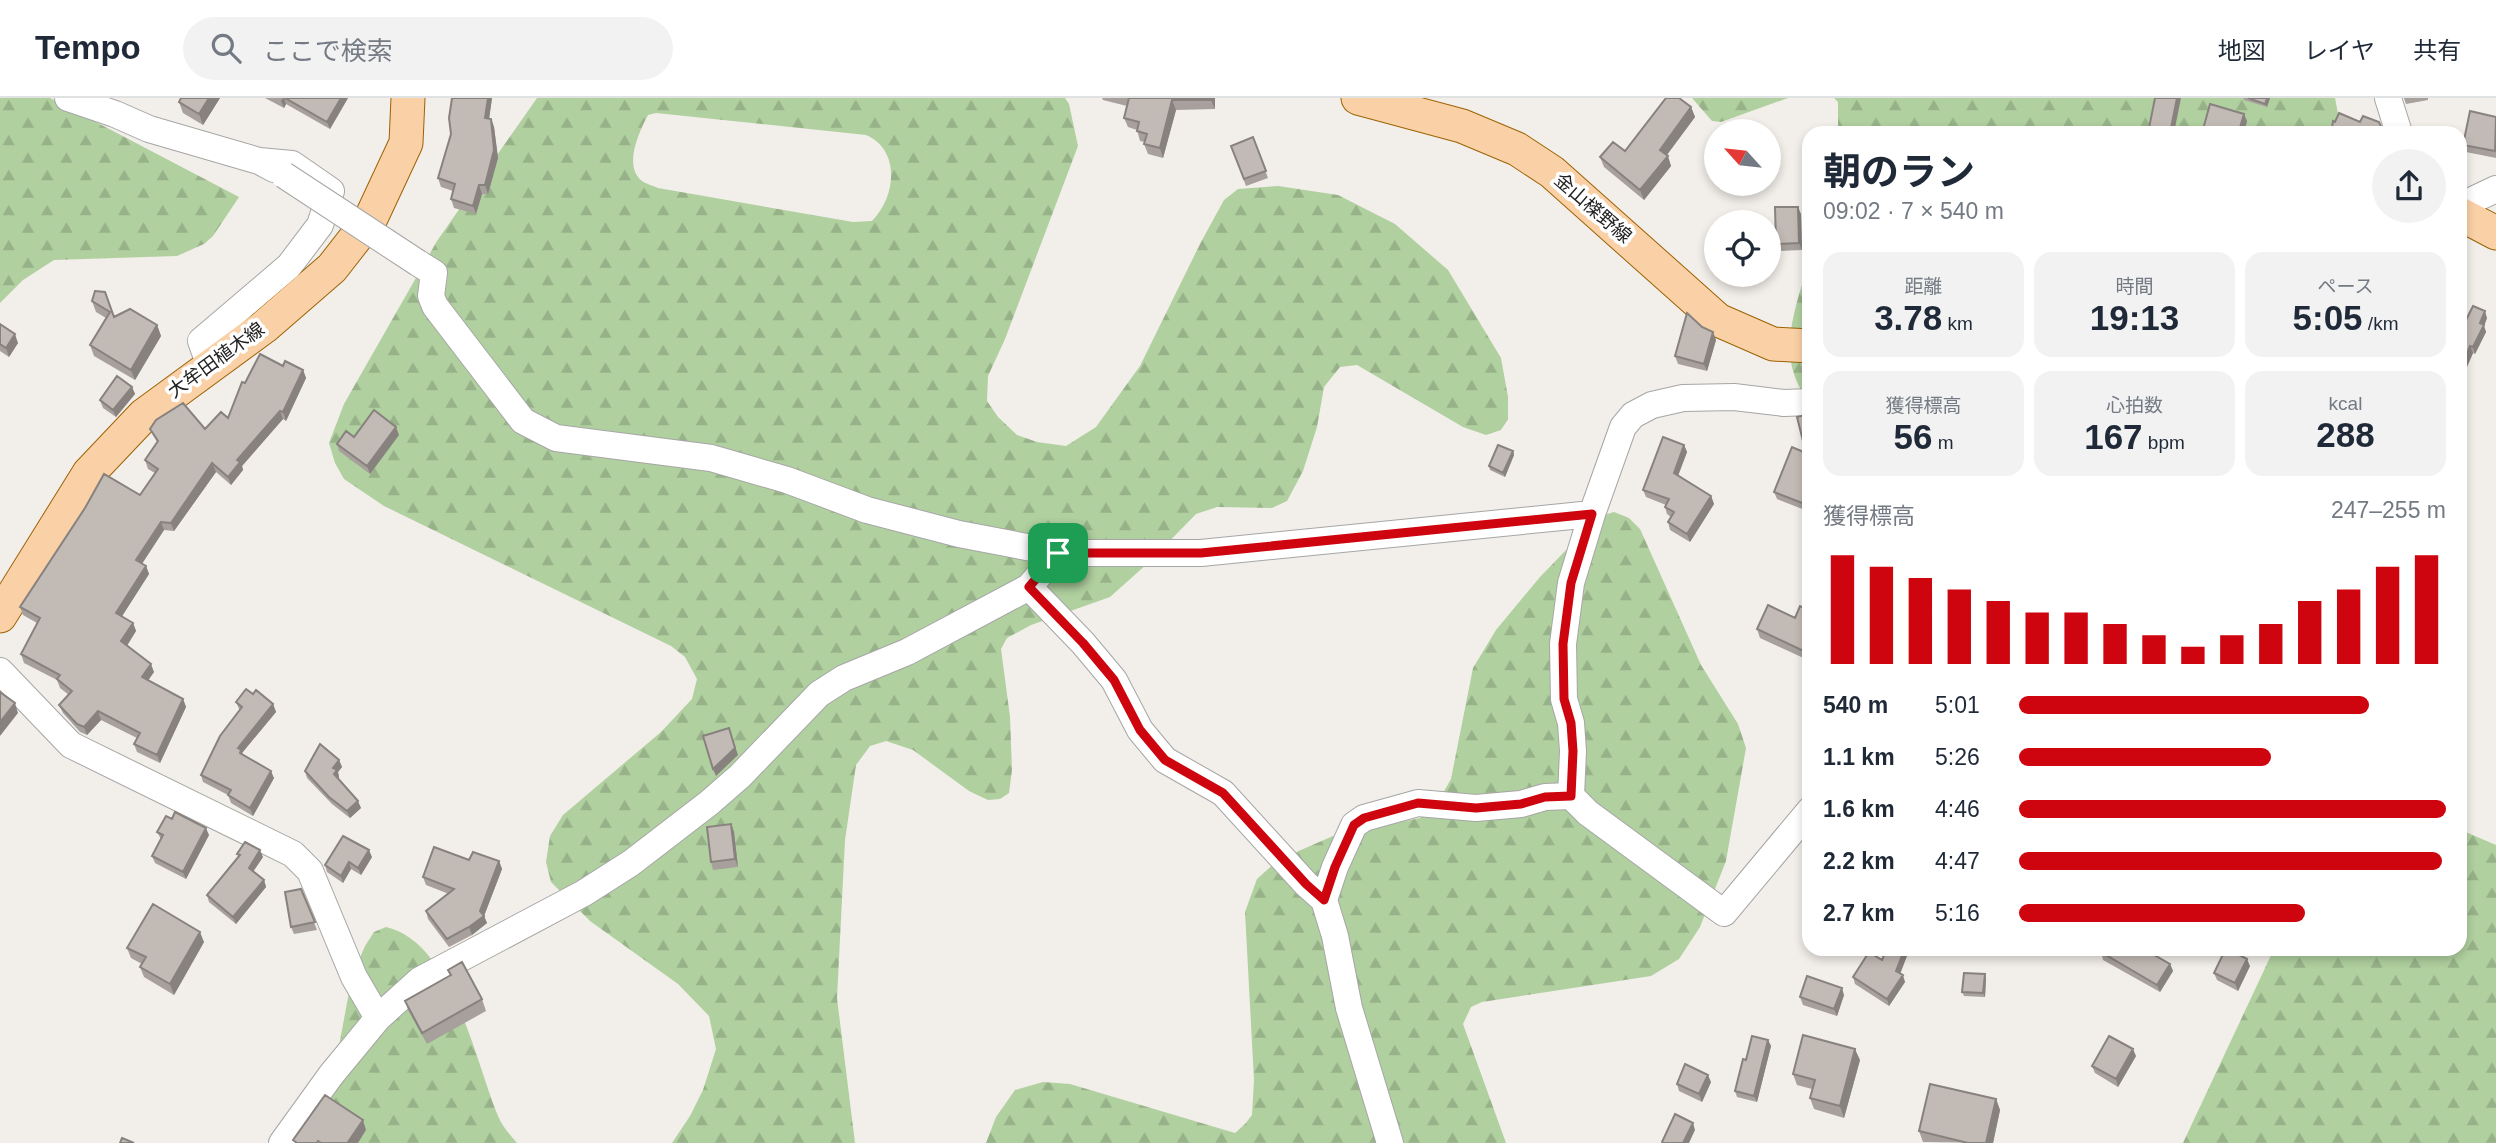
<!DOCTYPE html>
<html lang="ja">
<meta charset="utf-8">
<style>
:root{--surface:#fff;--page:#f2f2f3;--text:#1f2937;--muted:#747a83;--line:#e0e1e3;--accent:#ce050f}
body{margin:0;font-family:Helvetica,"Noto Sans JP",sans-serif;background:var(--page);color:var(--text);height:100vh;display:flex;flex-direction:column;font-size:26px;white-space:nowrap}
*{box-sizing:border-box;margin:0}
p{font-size:23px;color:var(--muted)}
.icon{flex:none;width:38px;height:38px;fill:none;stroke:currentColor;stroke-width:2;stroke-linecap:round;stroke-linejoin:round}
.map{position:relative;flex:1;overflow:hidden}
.sheet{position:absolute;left:1802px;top:28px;width:665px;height:830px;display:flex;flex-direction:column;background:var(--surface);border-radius:21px;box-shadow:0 4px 10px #0003}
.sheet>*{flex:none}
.needle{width:46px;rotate:297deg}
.fabs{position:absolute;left:1704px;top:21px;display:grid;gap:14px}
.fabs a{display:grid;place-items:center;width:77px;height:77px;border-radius:50%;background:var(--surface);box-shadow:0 4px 10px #0003;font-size:35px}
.pin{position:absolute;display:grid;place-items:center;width:60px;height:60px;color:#fff;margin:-30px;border-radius:14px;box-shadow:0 4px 10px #0006}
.round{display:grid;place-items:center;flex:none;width:74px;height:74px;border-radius:37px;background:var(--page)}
.headline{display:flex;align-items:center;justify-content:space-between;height:119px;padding:0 21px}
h1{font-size:38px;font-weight:700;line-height:52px}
.figures{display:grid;grid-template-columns:repeat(3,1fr);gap:10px;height:119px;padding:7px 21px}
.figures div{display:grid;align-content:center;border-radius:18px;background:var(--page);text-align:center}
.figures b{font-size:35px;font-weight:700}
.figures small{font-size:19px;font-weight:400}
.figures p{font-size:19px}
.chart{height:196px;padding:14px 21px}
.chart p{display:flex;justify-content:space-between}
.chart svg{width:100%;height:126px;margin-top:7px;stroke:var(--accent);stroke-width:6}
ul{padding:0 21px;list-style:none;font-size:23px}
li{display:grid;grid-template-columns:112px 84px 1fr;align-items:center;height:52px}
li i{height:18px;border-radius:9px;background:var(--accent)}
header{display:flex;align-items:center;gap:42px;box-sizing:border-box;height:98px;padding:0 35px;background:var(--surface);border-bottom:2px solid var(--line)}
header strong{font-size:33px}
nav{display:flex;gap:38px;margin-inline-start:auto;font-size:24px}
.search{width:490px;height:63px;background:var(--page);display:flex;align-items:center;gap:18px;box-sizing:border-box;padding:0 24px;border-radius:38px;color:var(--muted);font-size:26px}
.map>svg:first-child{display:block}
</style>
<header>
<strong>Tempo</strong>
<div class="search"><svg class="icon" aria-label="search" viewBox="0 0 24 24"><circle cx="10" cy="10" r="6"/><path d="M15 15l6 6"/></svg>ここで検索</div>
<nav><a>地図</a><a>レイヤ</a><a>共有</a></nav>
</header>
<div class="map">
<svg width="2496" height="1045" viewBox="0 0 2496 1045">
<defs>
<pattern id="forest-firs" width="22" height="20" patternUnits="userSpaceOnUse" patternTransform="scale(1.75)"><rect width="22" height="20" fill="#b0d09f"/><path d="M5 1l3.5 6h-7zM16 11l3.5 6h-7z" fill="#97b289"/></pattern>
</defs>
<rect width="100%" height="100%" fill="#f2eee9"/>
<path fill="url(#forest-firs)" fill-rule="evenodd" d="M0 0H50L239 99 213 138 204 146 177 158 54 162 23 182 0 205Z
M537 0H1065L1069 6 1078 48 1005 241 988 278 987 303 998 319 1017 337 1037 344 1066 348 1096 329 1140 268 1201 144 1224 102 1238 91 1278 88 1338 97 1395 126 1448 172 1501 260 1508 299V321L1501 332 1486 337 1463 329 1357 267 1340 269 1324 289 1317 329 1303 373 1287 403 1272 410 1217 409 1196 416 1148 465 1110 499 1031 527 1007 540 1001 551 1010 619 1012 672 1009 695 1000 701 988 702 969 693 913 652 886 643 870 648 856 667 845 742 837 900 855 1045H672L690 1018 703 992 716 951 709 918 678 886 590 823 551 784 546 764 550 738 563 717 661 634 692 601 697 581 685 559 671 548 384 408 344 381 335 365 329 345 344 306 437 143ZM656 15 866 37C901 52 896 99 872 123L853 124 658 90C654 88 646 86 642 83 623 68 639 34 648 17Z
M1692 0H1788L1721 24 1712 23Z
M1834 0H2335L2339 21 2335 35H1838V4Z
M1809 164V303C1774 261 1795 211 1809 164Z
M1614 414 1629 420 1640 431 1701 567 1738 626 1746 650 1726 763 1700 829 1679 861 1651 878 1482 904 1471 909 1463 926 1506 1045H986L996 1019 1015 992 1043 984 1070 986 1235 1035 1245 1026 1252 1017 1254 982 1245 814 1257 781 1278 762 1333 738 1420 720 1438 704 1451 681 1473 570 1496 532 1540 479 1598 419Z
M2461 732 2496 747V1045H2183L2274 851 2460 850Z
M386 829C452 844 475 962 498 1018 502 1028 510 1037 517 1045H321L352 878 365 848 374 834Z"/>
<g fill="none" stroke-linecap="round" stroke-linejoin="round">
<g stroke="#a6a6a6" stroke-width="28">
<path id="minor" d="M68 0 115 16 149 31 259 63 274 71
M2388 0 2399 35
M2460 108 2496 91
M418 165 434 175 431 198 435 208 523 323 556 340 711 360 787 382 867 412 959 436 1058 455H1201L1592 416
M210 268 201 243 289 168 320 127 331 93 292 66 259 63
M1810 304 1784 305 1734 299 1683 300 1652 307 1633 317 1623 329 1592 416 1571 485 1563 546 1564 601 1571 625 1573 653 1571 698 1588 715 1724 815 1810 712
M1029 489 1083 545 1114 582 1140 632 1165 662 1223 695 1306 786 1324 802 1335 838 1349 910 1390 1045
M0 573 71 647 293 756 310 773 354 879 378 920
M1324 802 1335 769 1354 727 1364 720 1418 705 1476 710 1521 706 1545 699 1571 698
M282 1045 331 977 378 920 420 882 584 795 631 765 709 705 740 678 819 596 844 580 907 554 1029 489 1058 455"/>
</g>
<g stroke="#9c6204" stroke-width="35">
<path id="major" d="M1358 0 1462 28 1517 51 1552 74 1718 222 1773 246 1810 248
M2460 116 2496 135
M0 518 89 375 144 317 264 229 332 170 371 120 406 45 408 0"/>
</g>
<use href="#minor" stroke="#fff" stroke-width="26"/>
<use href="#major" stroke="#fad1a6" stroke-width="33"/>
<g stroke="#a6a6a6" stroke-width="28" stroke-linecap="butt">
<path id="minor-bridge" d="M284 77 418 165"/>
</g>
<use href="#minor-bridge" stroke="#fff" stroke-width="26"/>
</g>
<path fill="#a7a09c" d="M181 0H220L203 27 183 15 179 4Z
M265 0H348L330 31 286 6 284 10Z
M452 0H492L489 20 491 21 494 29 498 60 488 96H482L476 116 454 110 451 101 453 93 441 89 438 80 451 36Z
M1102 0H1215V11L1176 12 1163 60 1148 56 1144 46 1145 44 1140 43 1137 32 1128 29 1124 20 1127 8 1103 2Z
M2243 0H2270L2267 9 2244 2Z
M2404 0H2428V2L2406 6Z
M1691 9 1695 19 1667 57 1671 68 1644 102 1604 69 1600 59 1625 53Z
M2496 19V60L2466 54 2463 47Z
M2247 23 2244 35H2202Z
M1253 39 1268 80 1246 88 1231 48Z
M1801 116 1802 152 1779 153 1776 146Z
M95 193 114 219 157 227 161 238 135 282 94 258 90 247 106 220 96 214 92 203Z
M2487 220 2484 228 2486 234 2475 256 2473 255 2466 271 2460 268V234Z
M0 226 18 245 9 259 0 253Z
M1702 229 1713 234 1716 242 1707 273 1678 266 1675 258Z
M283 268 303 272 306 280 286 323 283 321 242 368 243 372 231 387 216 374 174 433 164 432 142 466 146 468 149 476 122 518 133 525 136 533 127 548 154 574 148 582 183 601 186 609 160 665 137 654 134 646 137 640 101 622 87 637 80 634 63 615 59 607 69 597 60 590 57 582 24 565 21 556 37 525 23 517 20 509 140 397 155 375 148 371 145 362 157 344 150 331H205L228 320 245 285Z
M132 289 135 296 116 319 103 310 100 302Z
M1810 316V414L1777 401 1774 394 1806 355Z
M399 337 370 376 339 353 337 346 354 339Z
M1684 347 1687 354 1678 378 1711 398 1714 406 1690 444 1670 432 1668 424 1671 419 1667 416 1665 409 1666 407 1646 399 1643 392Z
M1513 353 1514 357 1505 379 1490 372 1489 368Z
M1810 513V563L1760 540 1757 531 1795 520Z
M253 596 273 606 276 614 242 655 243 657 274 680 253 718 231 705 228 697 203 684 201 677 240 613 236 604Z
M339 662 342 669 338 674 339 679 338 681 361 710 350 720 332 706 307 680 305 673Z
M172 721 209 737 186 781 155 765 152 758 161 741 157 734Z
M731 726 734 734 738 769 713 772 711 764Z
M237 756 263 759 253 773 264 782 266 789 236 826 209 804 207 797 239 759Z
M372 759 361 777 351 771 343 785 327 774 325 767Z
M469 762 499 763 502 771 484 818 487 825 472 837 449 849 428 821 426 813 449 796 426 787 423 779Z
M301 791 317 832 294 836 291 829Z
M204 844 174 897 144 879 140 869 142 866 131 860 127 850Z
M1910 850 1900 875 1905 884 1889 908 1855 886 1853 879 1882 862Z
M2101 854 2170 866 2173 873 2160 894 2103 862Z
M2250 868 2238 893 2217 882 2214 875Z
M448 872 482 901 486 913 427 946 409 914 405 903 450 878Z
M1986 880 1985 899 1964 898 1962 894Z
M1844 897 1837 918 1803 907 1800 899Z
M1768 942 1771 948 1757 1004 1737 999 1735 993 1746 962Z
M2136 958 2118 989 2095 975 2092 968Z
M1860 962 1844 1020 1814 1011 1810 1000 1812 991 1797 987 1793 976Z
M1711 984 1702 1004 1679 993 1677 986Z
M1996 1001 2000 1012 1993 1045 1923 1044 1919 1033Z"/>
<path fill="#88827f" d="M209 0H220L203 27 199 16Z
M283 0H284L286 6 284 10 281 3Z
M341 0H348L330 31 327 24Z
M488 0H492L488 29 485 20Z
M1211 0H1215V11L1211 2Z
M2177 0H2181L2174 35H2170Z
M2267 0H2270L2267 9 2265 6Z
M1172 2 1176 12 1163 60 1160 50Z
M1691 9 1695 19 1663 62 1660 52Z
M2244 16 2247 23 2244 35H2240L2239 33Z
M491 21 494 29 498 60 488 96 485 87Z
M1668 58 1671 68 1644 102 1640 92Z
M479 87 482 96 476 116 473 108Z
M1798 109 1801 116 1802 152 1799 145Z
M2485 213 2487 220 2484 228 2486 234 2475 256 2473 249 2480 225Z
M157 227 161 238 135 282 131 272Z
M1713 234 1716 242 1707 273 1704 266Z
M15 236 18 245 9 259 6 250Z
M2470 248 2473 255 2466 271 2464 264Z
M303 272 306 280 286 323 283 314Z
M132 289 135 296 116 319 113 312Z
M280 313 283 321 242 368 243 372 231 387 228 379 237 362Z
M396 329 399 337 370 376 367 368Z
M1684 347 1687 354 1676 383 1674 375Z
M1513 353 1514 357 1505 379 1503 375Z
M212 365 216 374 174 433 171 425Z
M1810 378V391L1805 388Z
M1711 398 1714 406 1690 444 1687 436Z
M161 424 164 432 139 470 136 462Z
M146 468 149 476 119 523 116 515Z
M133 525 136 533 124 552 121 543Z
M151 566 154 574 145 587 142 579Z
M183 601 186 609 160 665 157 657Z
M15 605 18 615 0 638V624Z
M273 606 276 614 242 655 244 659 242 662 238 650Z
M98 613 101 622 87 637 84 629Z
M729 630 738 657 716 678 713 671Z
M339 662 342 669 338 674 339 679 336 683 333 670Z
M271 673 274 680 253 718 250 710Z
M358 703 361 710 350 720 347 713Z
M731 726 734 734 738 769 735 761Z
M206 730 209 737 186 781 183 774Z
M260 752 263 759 251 777 249 770Z
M369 752 372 759 361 777 358 770Z
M499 763 502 771 484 818 487 825 472 837 469 829 480 813Z
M349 764 351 771 343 785 341 778Z
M264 782 266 789 236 826 233 819Z
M200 834 204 844 174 897 170 886Z
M1905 850H1910L1899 879 1896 873Z
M2247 861 2250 868 2238 893 2235 885Z
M2170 866 2173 873 2160 894 2157 887Z
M1985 876 1986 880 1985 899 1983 895Z
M1903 877 1905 884 1889 908 1887 901Z
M1842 890 1844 897 1837 918 1834 911Z
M1768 942 1771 948 1757 1004 1754 998Z
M1855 951 1860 962 1844 1020 1840 1008Z
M2133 951 2136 958 2118 989 2116 981Z
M1708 977 1711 984 1702 1004 1699 996Z
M1996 1001 2000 1012 1993 1045H1986Z
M363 1022 366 1032 358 1045H349L348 1044Z
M1693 1025 1695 1032 1689 1045H1683Z"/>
<path fill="#c2bab5" stroke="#88827f" stroke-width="2" d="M181 0H209L199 16 179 4Z
M285 0H341L327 24Z
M452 0H488L485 20 491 21 494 52 485 87H479L473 108 451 101 455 86 438 80 451 36 449 20Z
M1129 0H1211V2H1172L1160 50 1144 46 1147 36 1137 33 1139 24 1124 20Z
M1666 0H1679L1691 9 1660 52 1668 58 1640 92 1600 59 1613 44 1625 53Z
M2155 0H2177L2170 35H2148Z
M2248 0H2267L2265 6Z
M2210 6 2244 16 2239 33 2226 29 2225 35H2202Z
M2470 13 2496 19 2495 53 2463 47Z
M2339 15 2360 24 2363 18 2379 24 2384 35H2331L2333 23 2335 24Z
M1253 39 1266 73 1244 81 1231 48Z
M1775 109H1798L1799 145 1776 146Z
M95 193 105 194 114 219 130 211 157 227 131 272 90 247 110 214 92 203Z
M2473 208 2485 213 2480 225 2484 227 2473 249 2470 248 2464 264 2460 262V234Z
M1687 215 1702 229 1713 234 1704 266 1675 258Z
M0 226 15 236 6 250 0 246Z
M260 256 283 268 285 263 303 272 283 314 280 313 237 362 240 364 228 379 212 365 171 425 161 424 136 462 146 468 116 515 133 525 121 543 151 566 142 579 183 601 157 657 134 646 140 635 98 613 84 629 77 626 59 607 72 593 57 581 60 577 21 556 40 520 20 509 85 410 104 376 140 397 158 371 145 362 158 343 150 331 156 322 183 305 205 331 221 314 228 320 242 284 245 285Z
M117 278 132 289 113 312 100 302Z
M374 312 396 329 367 368 337 346 346 333 354 339Z
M1810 316V378L1805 388 1810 389V408L1774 394 1792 349 1806 355 1797 319Z
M1663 339 1684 347 1674 375 1711 398 1687 436 1668 424 1674 414 1665 409 1669 401 1643 392Z
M1498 347 1513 353 1503 375 1489 368Z
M1768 507 1795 520 1800 508 1810 513V556L1757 531Z
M246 591 253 596 256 592 273 606 238 650 241 652 240 655 271 673 250 710 228 697 231 692 201 677 220 638 242 609 236 604Z
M0 594 15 605 0 624Z
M729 630 735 650 713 671 703 638Z
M320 646 339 662 333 670 337 672 334 676 358 703 347 713 329 699 305 673Z
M1810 676V684L1805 681Z
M175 714 206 730 183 774 152 758 163 737 157 734 166 718 172 721Z
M731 726 735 761 711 764 707 729Z
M343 738 369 752 358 770 349 764 341 778 325 767Z
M245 744 260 752 249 770 264 782 233 819 207 797 240 757 237 756Z
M434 749 469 762 473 754 499 763 480 813 484 818 469 829 447 841 426 813 454 791 423 779Z
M301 791 315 824 291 829 285 794Z
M153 806 200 834 170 886 140 869 146 859 127 850Z
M1887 850H1905L1896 873 1903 877 1887 901 1853 879 1869 854 1882 862Z
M2103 850H2142L2170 866 2157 887 2101 854Z
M2226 850 2247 861 2235 885 2214 875Z
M462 864 482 901 422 935 405 903 451 877 448 872Z
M1964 875 1985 876 1983 895 1962 894Z
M1807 878 1842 890 1834 911 1800 899Z
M1803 937 1855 951 1840 1008 1810 1000 1815 982 1793 976Z
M1752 938 1768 942 1754 998 1735 993 1743 961 1746 962Z
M2109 938 2133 951 2116 981 2092 968Z
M1685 966 1708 977 1699 996 1677 986Z
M1930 986 1996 1001 1986 1045H1968L1919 1033Z
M325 997 363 1022 348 1044 350 1045H321L318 1043 317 1045H297L293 1042Z
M1675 1016 1693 1025 1683 1045H1663L1662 1044Z
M122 1040 134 1045H120Z"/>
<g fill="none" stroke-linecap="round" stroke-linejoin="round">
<g stroke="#fff" stroke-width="14">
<path id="route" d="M1592 416 1571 485 1563 546 1564 601 1571 625 1573 653 1571 698 1545 699 1521 706 1476 710 1418 705 1364 720 1354 727 1335 769 1324 802 1306 786 1223 695 1165 662 1140 632 1114 582 1083 545 1029 489 1058 455H1201Z"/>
</g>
<use href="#route" stroke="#ce050f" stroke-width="9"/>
</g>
<g text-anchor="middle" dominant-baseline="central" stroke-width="7" stroke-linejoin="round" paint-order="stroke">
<g font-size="19" fill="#222" stroke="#fff">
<text transform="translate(1593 110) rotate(41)">金山檪野線</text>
<text transform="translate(216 262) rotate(-36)">大牟田植木線</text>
</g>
</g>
</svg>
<div class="fabs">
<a><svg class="needle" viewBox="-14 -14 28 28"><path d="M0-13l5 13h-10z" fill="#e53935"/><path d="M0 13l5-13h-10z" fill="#747a83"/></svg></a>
<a><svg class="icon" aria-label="locate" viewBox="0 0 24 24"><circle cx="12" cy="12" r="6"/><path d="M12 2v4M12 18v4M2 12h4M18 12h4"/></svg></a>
</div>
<div class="pin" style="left:1058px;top:455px;background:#1e9e55"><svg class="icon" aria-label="arrive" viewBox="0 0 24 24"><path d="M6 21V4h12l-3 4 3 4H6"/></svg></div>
<section class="sheet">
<div class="headline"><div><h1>朝のラン</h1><p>09:02 · 7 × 540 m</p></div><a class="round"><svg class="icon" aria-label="share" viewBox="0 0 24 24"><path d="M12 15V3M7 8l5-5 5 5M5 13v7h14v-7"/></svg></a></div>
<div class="figures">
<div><p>距離</p><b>3.78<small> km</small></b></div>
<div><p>時間</p><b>19:13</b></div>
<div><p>ペース</p><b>5:05<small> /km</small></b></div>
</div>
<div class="figures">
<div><p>獲得標高</p><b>56<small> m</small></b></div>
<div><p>心拍数</p><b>167<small> bpm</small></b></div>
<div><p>kcal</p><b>288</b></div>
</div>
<div class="chart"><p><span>獲得標高</span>247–255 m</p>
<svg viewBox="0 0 160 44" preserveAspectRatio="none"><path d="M5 44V6M15 44V10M25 44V14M35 44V18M45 44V22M55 44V26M65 44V26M75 44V30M85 44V34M95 44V38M105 44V34M115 44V30M125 44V22M135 44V18M145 44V10M155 44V6"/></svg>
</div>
<ul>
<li><b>540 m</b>5:01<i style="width:82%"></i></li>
<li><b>1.1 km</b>5:26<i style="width:59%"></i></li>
<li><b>1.6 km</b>4:46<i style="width:100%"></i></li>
<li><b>2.2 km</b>4:47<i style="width:99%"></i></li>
<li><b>2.7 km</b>5:16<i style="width:67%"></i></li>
</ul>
</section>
</div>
